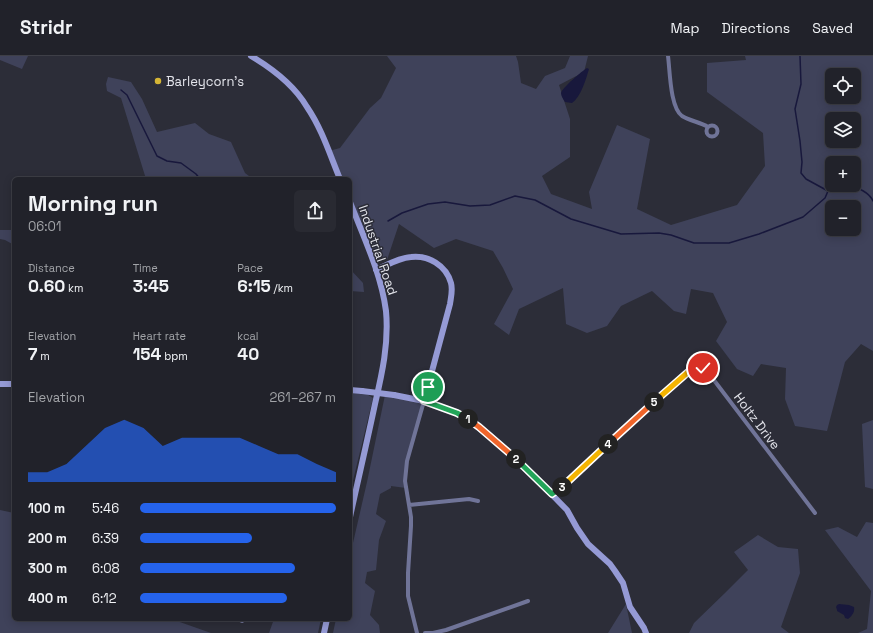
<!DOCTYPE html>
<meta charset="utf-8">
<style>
:root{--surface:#21222a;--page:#292a32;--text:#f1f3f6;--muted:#a2a4a8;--line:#3e3f47;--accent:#2563eb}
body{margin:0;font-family:"Space Grotesk",sans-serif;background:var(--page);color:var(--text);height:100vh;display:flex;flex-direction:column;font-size:15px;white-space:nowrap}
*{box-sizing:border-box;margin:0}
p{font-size:13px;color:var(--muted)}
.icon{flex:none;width:22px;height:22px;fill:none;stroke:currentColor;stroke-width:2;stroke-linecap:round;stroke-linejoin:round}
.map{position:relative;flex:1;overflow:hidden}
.details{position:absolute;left:12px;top:121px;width:340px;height:444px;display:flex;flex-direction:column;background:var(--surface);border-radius:6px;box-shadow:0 2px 10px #0003,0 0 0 1px var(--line)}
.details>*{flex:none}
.fabs{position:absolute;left:825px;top:12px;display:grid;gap:8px}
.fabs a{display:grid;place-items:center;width:36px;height:36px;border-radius:6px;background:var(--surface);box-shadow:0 2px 10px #0003,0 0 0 1px var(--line);font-size:20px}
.pin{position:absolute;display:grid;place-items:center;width:34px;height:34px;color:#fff;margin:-17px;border:2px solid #fff;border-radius:50%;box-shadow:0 1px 4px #0007}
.km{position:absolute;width:20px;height:20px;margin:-10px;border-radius:50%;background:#222;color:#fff;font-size:11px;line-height:20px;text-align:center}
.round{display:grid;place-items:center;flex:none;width:42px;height:42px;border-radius:6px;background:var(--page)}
.headline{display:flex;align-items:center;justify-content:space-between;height:68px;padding:0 16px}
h1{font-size:22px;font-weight:600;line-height:30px}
.stats{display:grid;grid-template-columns:repeat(3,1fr);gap:6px;height:68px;padding:4px 16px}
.stats div{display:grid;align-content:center}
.stats b{font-size:17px;font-weight:600}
.stats small{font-size:11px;font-weight:400}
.stats p{font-size:11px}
.chart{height:112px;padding:8px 16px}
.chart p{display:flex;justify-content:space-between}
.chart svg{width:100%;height:72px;margin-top:4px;fill:var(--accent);opacity:.7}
ul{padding:0 16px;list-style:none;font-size:13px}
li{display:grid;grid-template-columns:64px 48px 1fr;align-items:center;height:30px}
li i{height:10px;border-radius:5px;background:var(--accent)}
header{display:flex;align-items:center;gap:24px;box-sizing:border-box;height:56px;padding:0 20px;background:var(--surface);border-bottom:1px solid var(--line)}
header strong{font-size:19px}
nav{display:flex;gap:22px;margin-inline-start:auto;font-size:14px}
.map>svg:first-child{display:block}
</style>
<header>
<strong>Stridr</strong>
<nav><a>Map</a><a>Directions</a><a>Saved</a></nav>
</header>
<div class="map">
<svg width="873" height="577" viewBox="0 0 873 577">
<rect width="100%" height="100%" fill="#2c2d38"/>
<path fill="#3f425a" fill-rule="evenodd" d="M0 0H28L22 13 0 4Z
M387 0H516L518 6 521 27 536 33 545 20 565 12 570 0H588L584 16 559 29 570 63V101L542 120 551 138 592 153 589 136 617 69 650 83 637 153 671 169 737 149 765 110 763 77 707 36V7L746 4 745 0H873V295L861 288 845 306 827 375 795 370 785 343 786 312 761 308 753 320 737 313 716 285 727 266 713 237 691 233 686 258 674 255 652 235 621 250 607 270 587 277 566 268 563 232 519 253 509 279 494 268 513 233 503 212 493 195 456 183 434 192 399 168 387 204 371 199 350 146V123H340L329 95 340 92 370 52 381 42 396 12ZM832 19H854V41H832ZM832 63H854V85H832ZM832 107H854V129H832ZM832 151H854V173H832Z
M108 21 131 26 142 43 157 76 195 67 209 78 231 86 245 117 253 123H146L121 42 107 35 106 28Z
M0 174H14V189L5 184 0 183Z
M350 213 363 227 364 236 350 235Z
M354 335H362L373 342 350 437V340Z
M385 339 424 345 407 405 406 432 391 430V432L380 438 376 458 386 465 379 484 376 514 367 516 365 527 375 535 370 559 379 569 380 577H333L336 563H350V500L367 426Z
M873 364V433L865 431 862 368Z
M0 454 14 457V519L11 525 14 534V563H119L136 566 138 563H176L177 565 211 577H0Z
M866 466 873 467V577H858L867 573 871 535 825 474 838 471 857 481Z
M758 479 778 491 798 493 800 517 781 571 789 577H689L694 567 725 537 748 514 734 496Z
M626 548 632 577H608Z
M274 563H321L318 577H269Z"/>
<path fill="#18183c" d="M587 12 589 13C586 23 581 41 572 47L565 46C563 43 561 40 561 37 563 31 582 15 587 12Z
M839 548 849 549 854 551C855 556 852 560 848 563L845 562 844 559 837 555V554L836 551 837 549Z"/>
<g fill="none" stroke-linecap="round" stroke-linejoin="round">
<path stroke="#18183c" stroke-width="1.5" d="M800 0 801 28 795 53 800 85 802 106 801 117 806 123 828 135
M121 34 127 39 157 100 167 105 181 107 196 118 200 123
M849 129C858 132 869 136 873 145
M388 165 402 157 428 148 445 146 470 150 490 149 515 140 535 144 571 163 621 178 659 177 671 179 694 187H729L759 178 803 161 825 142 828 135 841 129"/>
<path stroke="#707498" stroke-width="4" d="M668 0C670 15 670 51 682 60 690 65 700 66 708 71
M706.5 75a5.5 5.5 0 1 1 11 0a5.5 5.5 0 1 1-11 0Z
M552 438 567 426 690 314 695 310 703 312 707 315 815 457
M409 449 469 443 478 445
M238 563 242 565
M417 577 408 540V517L411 470V461L405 425 407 405 424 345
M425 577H433L446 574 528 545"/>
<path stroke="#959ad5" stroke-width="6" d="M251 0C273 13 294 29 307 51 322 73 330 99 340 123
M350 146C364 182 381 217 386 255 389 287 382 318 375 348 367 386 358 424 350 461
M376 214C387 209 398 202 411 201 428 199 446 209 451 227 453 234 451 241 450 248L424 345
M0 328H14
M350 334 362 335
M394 339 424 345 447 353 463 360 480 372 526 412 567 454 577 472 588 488 610 508 615 515 623 527 630 551 644 572 646 577
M324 577 327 563"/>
<path stroke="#959ad5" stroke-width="6" d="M362 335 394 339"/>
</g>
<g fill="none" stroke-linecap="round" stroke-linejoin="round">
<g stroke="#fff" stroke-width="8">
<path id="split-1" d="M428 331 424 345 457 357 468 363"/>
</g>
<g stroke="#fff" stroke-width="8">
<path id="split-2" d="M468 363 479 371 516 403"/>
</g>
<g stroke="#fff" stroke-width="8">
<path id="split-3" d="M516 403 552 438 562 431"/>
</g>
<g stroke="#fff" stroke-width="8">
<path id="split-4" d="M562 431 608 388"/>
</g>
<g stroke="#fff" stroke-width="8">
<path id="split-5" d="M608 388 654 346"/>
</g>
<g stroke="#fff" stroke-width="8">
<path id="split-6" d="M654 346 695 310 703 312"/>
</g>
<use href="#split-1" stroke="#22a559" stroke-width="5"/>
<use href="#split-2" stroke="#f0652b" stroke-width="5"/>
<use href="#split-3" stroke="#22a559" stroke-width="5"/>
<use href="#split-4" stroke="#f5b400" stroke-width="5"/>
<use href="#split-5" stroke="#f0652b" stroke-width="5"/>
<use href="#split-6" stroke="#f5b400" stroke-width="5"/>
</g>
<circle fill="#d5b535" stroke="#2c2d38" stroke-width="1.5" cx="158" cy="25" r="4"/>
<g text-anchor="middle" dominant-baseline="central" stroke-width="3" stroke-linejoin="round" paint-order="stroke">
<g font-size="13" fill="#e3e4eb" stroke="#2c2d38" text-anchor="start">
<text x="166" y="25">Barleycorn’s</text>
</g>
<g font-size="13" fill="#e3e4eb" stroke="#2c2d38">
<text transform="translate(378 194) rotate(71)">Industrial Road</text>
<text transform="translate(757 365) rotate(53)">Holtz Drive</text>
</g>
</g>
</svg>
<div class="fabs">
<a><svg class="icon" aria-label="locate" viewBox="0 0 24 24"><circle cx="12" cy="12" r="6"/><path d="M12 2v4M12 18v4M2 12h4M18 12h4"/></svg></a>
<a><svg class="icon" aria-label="layers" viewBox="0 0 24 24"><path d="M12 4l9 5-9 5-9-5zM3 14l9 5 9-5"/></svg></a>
<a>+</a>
<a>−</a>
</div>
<div class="pin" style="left:428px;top:331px;background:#1e9e55"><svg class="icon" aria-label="arrive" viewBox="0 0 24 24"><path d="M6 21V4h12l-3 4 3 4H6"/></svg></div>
<div class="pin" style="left:703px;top:312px;background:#d93025"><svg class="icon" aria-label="check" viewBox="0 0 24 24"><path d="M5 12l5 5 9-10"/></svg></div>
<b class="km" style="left:468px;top:363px">1</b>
<b class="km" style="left:516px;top:403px">2</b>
<b class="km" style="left:562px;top:431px">3</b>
<b class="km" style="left:608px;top:388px">4</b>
<b class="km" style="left:654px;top:346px">5</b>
<section class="details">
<div class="headline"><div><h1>Morning run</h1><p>06:01</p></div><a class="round"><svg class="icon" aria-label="share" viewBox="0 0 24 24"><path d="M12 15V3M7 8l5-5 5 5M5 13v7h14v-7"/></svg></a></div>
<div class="stats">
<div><p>Distance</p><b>0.60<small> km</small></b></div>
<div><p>Time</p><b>3:45</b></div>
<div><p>Pace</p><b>6:15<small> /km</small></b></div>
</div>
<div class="stats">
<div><p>Elevation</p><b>7<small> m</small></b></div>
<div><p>Heart rate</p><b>154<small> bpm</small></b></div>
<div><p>kcal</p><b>40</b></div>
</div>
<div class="chart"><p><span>Elevation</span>261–267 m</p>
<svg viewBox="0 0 160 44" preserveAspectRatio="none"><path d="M0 44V38L10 38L20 33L30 22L40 11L50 6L60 11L70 22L80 17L90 17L100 17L110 17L120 22L130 27L140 27L150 33L160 38V44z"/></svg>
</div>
<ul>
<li><b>100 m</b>5:46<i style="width:100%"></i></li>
<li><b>200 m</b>6:39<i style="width:57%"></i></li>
<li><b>300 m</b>6:08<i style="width:79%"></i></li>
<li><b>400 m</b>6:12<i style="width:75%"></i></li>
</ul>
</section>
</div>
